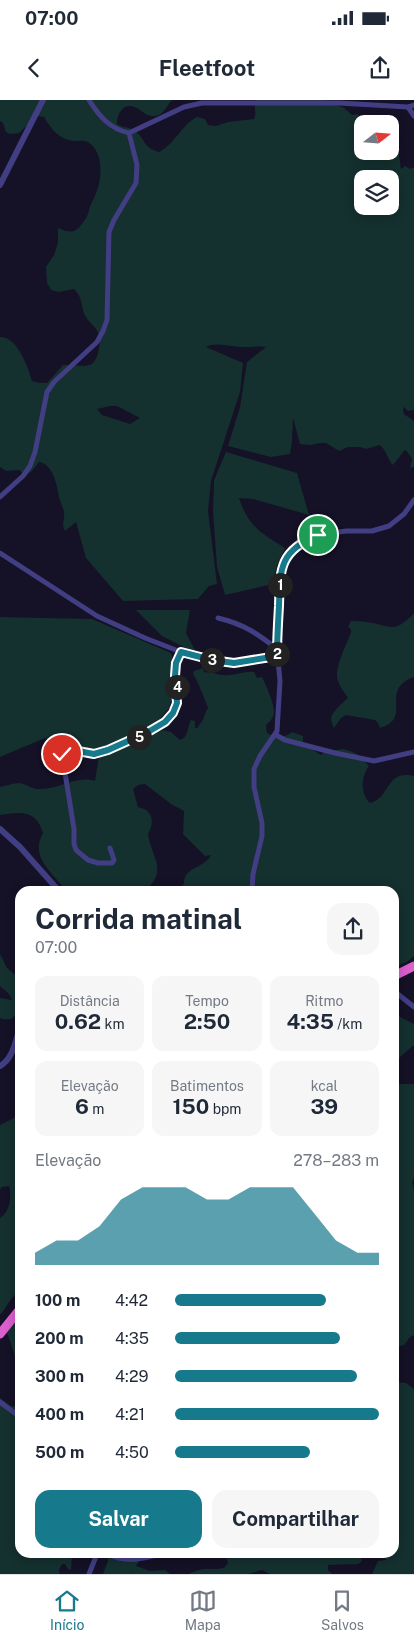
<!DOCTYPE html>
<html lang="pt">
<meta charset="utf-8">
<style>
:root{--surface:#fff;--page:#f6f6f7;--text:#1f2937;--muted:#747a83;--line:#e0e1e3;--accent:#17798c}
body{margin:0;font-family:"Public Sans",sans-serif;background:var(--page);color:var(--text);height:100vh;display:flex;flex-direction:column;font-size:19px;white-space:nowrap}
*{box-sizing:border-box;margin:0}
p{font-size:16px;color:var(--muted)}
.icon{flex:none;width:28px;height:28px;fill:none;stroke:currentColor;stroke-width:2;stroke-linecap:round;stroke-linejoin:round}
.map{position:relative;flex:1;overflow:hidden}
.side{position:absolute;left:15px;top:786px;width:384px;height:672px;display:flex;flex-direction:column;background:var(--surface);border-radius:15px;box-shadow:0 2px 12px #0003}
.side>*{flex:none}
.needle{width:32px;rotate:73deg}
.tools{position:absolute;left:354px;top:15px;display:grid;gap:10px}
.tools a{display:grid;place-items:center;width:45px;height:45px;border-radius:10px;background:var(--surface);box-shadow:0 2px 12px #0003;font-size:25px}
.pin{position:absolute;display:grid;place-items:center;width:42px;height:42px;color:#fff;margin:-21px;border:2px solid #fff;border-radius:50%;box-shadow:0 1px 5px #0007}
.km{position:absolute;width:25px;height:25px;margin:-12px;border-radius:50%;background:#222;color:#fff;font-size:14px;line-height:25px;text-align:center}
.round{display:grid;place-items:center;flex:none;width:52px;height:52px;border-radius:15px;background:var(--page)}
.overview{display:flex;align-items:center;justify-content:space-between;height:85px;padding:0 20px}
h1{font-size:28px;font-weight:700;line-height:38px}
.figures{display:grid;grid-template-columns:repeat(3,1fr);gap:8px;height:85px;padding:5px 20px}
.figures div{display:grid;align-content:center;border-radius:12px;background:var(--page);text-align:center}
.figures b{font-size:21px;font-weight:700}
.figures small{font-size:14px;font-weight:400}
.figures p{font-size:14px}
.chart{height:140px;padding:10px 20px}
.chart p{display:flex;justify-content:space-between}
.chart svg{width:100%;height:90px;margin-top:5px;fill:var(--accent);opacity:.7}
.cta{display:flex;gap:10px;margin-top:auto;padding:10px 20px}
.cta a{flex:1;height:58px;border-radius:15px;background:var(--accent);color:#fff;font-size:20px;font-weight:700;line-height:58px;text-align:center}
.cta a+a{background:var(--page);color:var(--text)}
ul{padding:0 20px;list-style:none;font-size:16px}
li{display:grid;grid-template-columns:80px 60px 1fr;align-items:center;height:38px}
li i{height:12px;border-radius:6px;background:var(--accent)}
.status{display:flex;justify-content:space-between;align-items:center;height:35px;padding:0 25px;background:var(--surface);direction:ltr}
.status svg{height:14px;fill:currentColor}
header{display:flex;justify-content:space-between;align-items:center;height:65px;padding:0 20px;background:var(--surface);font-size:22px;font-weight:700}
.dock{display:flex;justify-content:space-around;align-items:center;height:70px;border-top:1px solid var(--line);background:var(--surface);font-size:14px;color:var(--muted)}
.dock a{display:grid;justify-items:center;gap:2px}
.dock .current{color:var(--accent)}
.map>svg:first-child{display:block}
</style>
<div class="status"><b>07:00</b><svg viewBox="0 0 49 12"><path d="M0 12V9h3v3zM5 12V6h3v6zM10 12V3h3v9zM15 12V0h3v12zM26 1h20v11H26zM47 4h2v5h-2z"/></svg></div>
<header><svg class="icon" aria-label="back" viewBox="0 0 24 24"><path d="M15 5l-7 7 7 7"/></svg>Fleetfoot<svg class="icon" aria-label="share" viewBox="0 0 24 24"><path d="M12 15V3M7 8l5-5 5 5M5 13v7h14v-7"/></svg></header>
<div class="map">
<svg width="414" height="1474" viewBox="0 0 414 1474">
<rect width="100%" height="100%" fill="#151126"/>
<path fill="#14302f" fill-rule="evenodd" d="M0 0H172C167 5 165 12 159 15 148 19 144 12 137 8 124 1 117 13 117 24 123 28 130 27 135 31 146 39 142 47 159 52 176 43 181 25 197 17L205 19 208 25 216 26 228 22 254 19C257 13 253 6 256 0H324L344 8 352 15 357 14 372 24H362V51H390V44L399 55 401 69 405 66 410 69 414 67V310L408 311 404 307 403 310 404 314 414 321V367L410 368 412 359 406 350 404 351 393 365C388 361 387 351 380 345L366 349 360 347H348L339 351 326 343H320L311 345 300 344 293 318 292 341 290 354 271 357 228 346 240 307 247 262 266 247C259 246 253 247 246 247 232 248 218 241 206 247L243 263 240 292 211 381 208 411 217 484 209 486 198 499 123 501 86 458 76 422 65 431C61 424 65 419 64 412 63 407 60 402 59 397 57 385 53 364 39 362L31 372 25 375 19 370 6 371 0 367V237C17 236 28 267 32 281L40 283H47L63 265C83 264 95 273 99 248 100 243 101 238 98 233 96 226 89 223 86 217 80 207 84 199 74 189L59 192 51 190 47 183 46 167 54 155 58 142V128C71 134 76 133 84 121 88 116 88 113 90 107 91 102 95 98 96 93 102 79 104 52 88 42 83 40 78 41 73 41 59 39 50 28 44 17L37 16 19 33 10 34 6 32 3 23 0 21ZM362 79H390V106H362ZM110 306H117L140 318 130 324 102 315 97 309Z
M226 352 297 373 309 415 253 399 239 398C248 426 261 433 285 448L277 465 273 484 225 495 217 467 213 411 214 380Z
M136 510H190L186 533 197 554 162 536Z
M414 513V577C378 590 414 618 380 628L378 623 375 620 346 615 341 618 334 628C333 625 331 622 331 619 331 613 343 602 348 598 345 593 340 587 338 581 333 570 347 544 351 532V529L348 527 351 521C357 521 362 521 367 522 392 526 394 534 414 513Z
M0 517 92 519 171 553 174 564 170 582 172 596 169 608 160 619 126 639 145 636 164 630 171 632 180 640C189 637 187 627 191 620L195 621V628H197L203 620 206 611 208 608C203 595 200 586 193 574L194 571 203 568 204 572C212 572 220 576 229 575 237 575 245 571 254 572L257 578 262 577C266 585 274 603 274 612 274 617 270 622 266 625L267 633C277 639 283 638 292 632L303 636V644L321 655 324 652 343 649 350 651 357 654 369 666C361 677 360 693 370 703 391 698 385 669 414 676V856L407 862 394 867V791H175L184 784C183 767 205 768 211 755L205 756 183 734 184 711 171 704 145 684 138 685 133 689 138 707C153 710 155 722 148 734 152 759 169 771 144 791H66C53 772 29 758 43 733 36 709 20 712 0 715V687C6 686 13 683 19 683 27 684 33 690 41 689 60 689 76 675 95 681L99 656 105 647 91 651 70 646 45 638 0 657Z
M0 854 7 868 20 879V910C14 918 10 922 0 918V898L12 900 9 894 0 886Z
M394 911 400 917 414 924V945L400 957 394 968Z
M394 981 400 984H414V1078L412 1082 414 1091V1235L410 1237 404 1245 394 1247Z
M20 1015V1189L11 1199 2 1213 0 1214V1118C10 1112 12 1096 9 1086L2 1087 0 1089V1025Z
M20 1218V1272L8 1235 5 1231Z
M394 1282 406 1283 414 1289V1474H372L378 1461 386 1460 384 1454H394Z
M0 1298 11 1306 20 1307V1454H72L71 1470 68 1469 65 1464H62L59 1470 60 1474H0Z
M107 1454H150L147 1458 140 1460 136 1466 150 1471 165 1470 170 1474H103L108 1461Z
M228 1454H354L360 1456 362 1461 358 1464 328 1465V1470L332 1474H270L262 1470 248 1474H189C205 1466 209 1471 224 1468L228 1463 226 1456Z"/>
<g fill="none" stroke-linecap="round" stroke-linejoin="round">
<path stroke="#11264a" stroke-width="1" d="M131 1467 132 1474"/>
<path stroke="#413e83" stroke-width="5" d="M89 0C99 16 110 29 129 33L184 7 202 3H339L408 7 414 5
M408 7 414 16
M0 397 23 376 30 366 35 352 47 292 54 282 97 242 103 231 107 220 109 132 114 120 136 83 137 65 129 33
M0 453 97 516 145 538 181 552 213 561 234 563 277 556
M218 518C243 524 257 533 277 549
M276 635 285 640 335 653 374 661 414 652
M110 748 114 760 112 763H98L88 760 76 750 74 744V729L62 654 63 651 67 649C76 649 84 655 93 654 109 653 154 631 166 620 170 616 174 611 176 604 179 594 175 584 175 574 175 566 178 559 181 552
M252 790 253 774 262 736V723L254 687V669L260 656 277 631 280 581 277 549 280 474 285 460 294 449 302 442 318 435 346 431H372L389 426 404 414 414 400
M394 891 414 907
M0 1302 20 1317
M108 1454C125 1463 142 1459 160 1454
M89 1474 97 1454"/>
<path stroke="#413e83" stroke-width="6" d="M0 85 43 0
M0 729 20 747 59 791
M0 966C13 959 15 942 20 928"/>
<path stroke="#dc5fce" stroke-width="9" d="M394 876 414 866
M0 1234 20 1209"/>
</g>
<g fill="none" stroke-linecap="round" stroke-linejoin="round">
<g stroke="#fff" stroke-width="10">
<path id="route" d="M62 654 63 651 67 649 94 654 108 650 148 632 165 622 173 613 177 603 175 576 176 563 181 552 212 560 234 563 277 556C277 539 278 523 279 506 280 469 279 451 318 435"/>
</g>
<use href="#route" stroke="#17798c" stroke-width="6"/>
</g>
</svg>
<div class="tools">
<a><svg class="needle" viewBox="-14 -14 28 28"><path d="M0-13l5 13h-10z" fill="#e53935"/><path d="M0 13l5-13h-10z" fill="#747a83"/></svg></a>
<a><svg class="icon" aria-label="layers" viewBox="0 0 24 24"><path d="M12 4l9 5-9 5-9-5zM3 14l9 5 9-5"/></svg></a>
</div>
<div class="pin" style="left:318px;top:435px;background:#1e9e55"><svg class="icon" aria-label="arrive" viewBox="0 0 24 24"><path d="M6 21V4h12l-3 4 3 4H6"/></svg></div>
<div class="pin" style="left:62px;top:654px;background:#d93025"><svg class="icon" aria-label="check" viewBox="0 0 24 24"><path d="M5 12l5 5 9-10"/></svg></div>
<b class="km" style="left:280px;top:485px">1</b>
<b class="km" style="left:277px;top:554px">2</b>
<b class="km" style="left:212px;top:560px">3</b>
<b class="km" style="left:177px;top:587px">4</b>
<b class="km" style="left:139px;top:637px">5</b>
<section class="side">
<div class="overview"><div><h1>Corrida matinal</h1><p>07:00</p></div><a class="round"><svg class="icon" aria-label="share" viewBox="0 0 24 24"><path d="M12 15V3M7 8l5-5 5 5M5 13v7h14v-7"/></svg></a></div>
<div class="figures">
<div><p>Distância</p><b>0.62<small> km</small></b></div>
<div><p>Tempo</p><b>2:50</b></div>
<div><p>Ritmo</p><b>4:35<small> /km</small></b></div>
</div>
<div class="figures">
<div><p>Elevação</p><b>6<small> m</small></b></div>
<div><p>Batimentos</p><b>150<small> bpm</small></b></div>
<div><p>kcal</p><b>39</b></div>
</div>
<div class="chart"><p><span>Elevação</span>278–283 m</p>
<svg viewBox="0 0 160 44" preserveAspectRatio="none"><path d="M0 44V38L10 32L20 32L30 25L40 12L50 6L60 6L70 6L80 12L90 12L100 6L110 6L120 6L130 19L140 32L150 38L160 38V44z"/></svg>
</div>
<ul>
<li><b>100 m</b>4:42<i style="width:74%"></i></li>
<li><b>200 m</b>4:35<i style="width:81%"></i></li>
<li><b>300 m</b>4:29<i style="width:89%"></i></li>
<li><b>400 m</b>4:21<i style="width:100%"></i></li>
<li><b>500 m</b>4:50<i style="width:66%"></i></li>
</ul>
<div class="cta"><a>Salvar</a><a>Compartilhar</a></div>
</section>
</div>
<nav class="dock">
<a class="current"><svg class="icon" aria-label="home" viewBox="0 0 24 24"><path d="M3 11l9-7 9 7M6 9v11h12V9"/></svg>Início</a>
<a><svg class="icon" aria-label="map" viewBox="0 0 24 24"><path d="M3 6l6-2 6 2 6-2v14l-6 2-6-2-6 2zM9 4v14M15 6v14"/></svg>Mapa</a>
<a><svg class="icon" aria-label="saved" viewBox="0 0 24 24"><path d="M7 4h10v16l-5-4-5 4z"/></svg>Salvos</a>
</nav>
